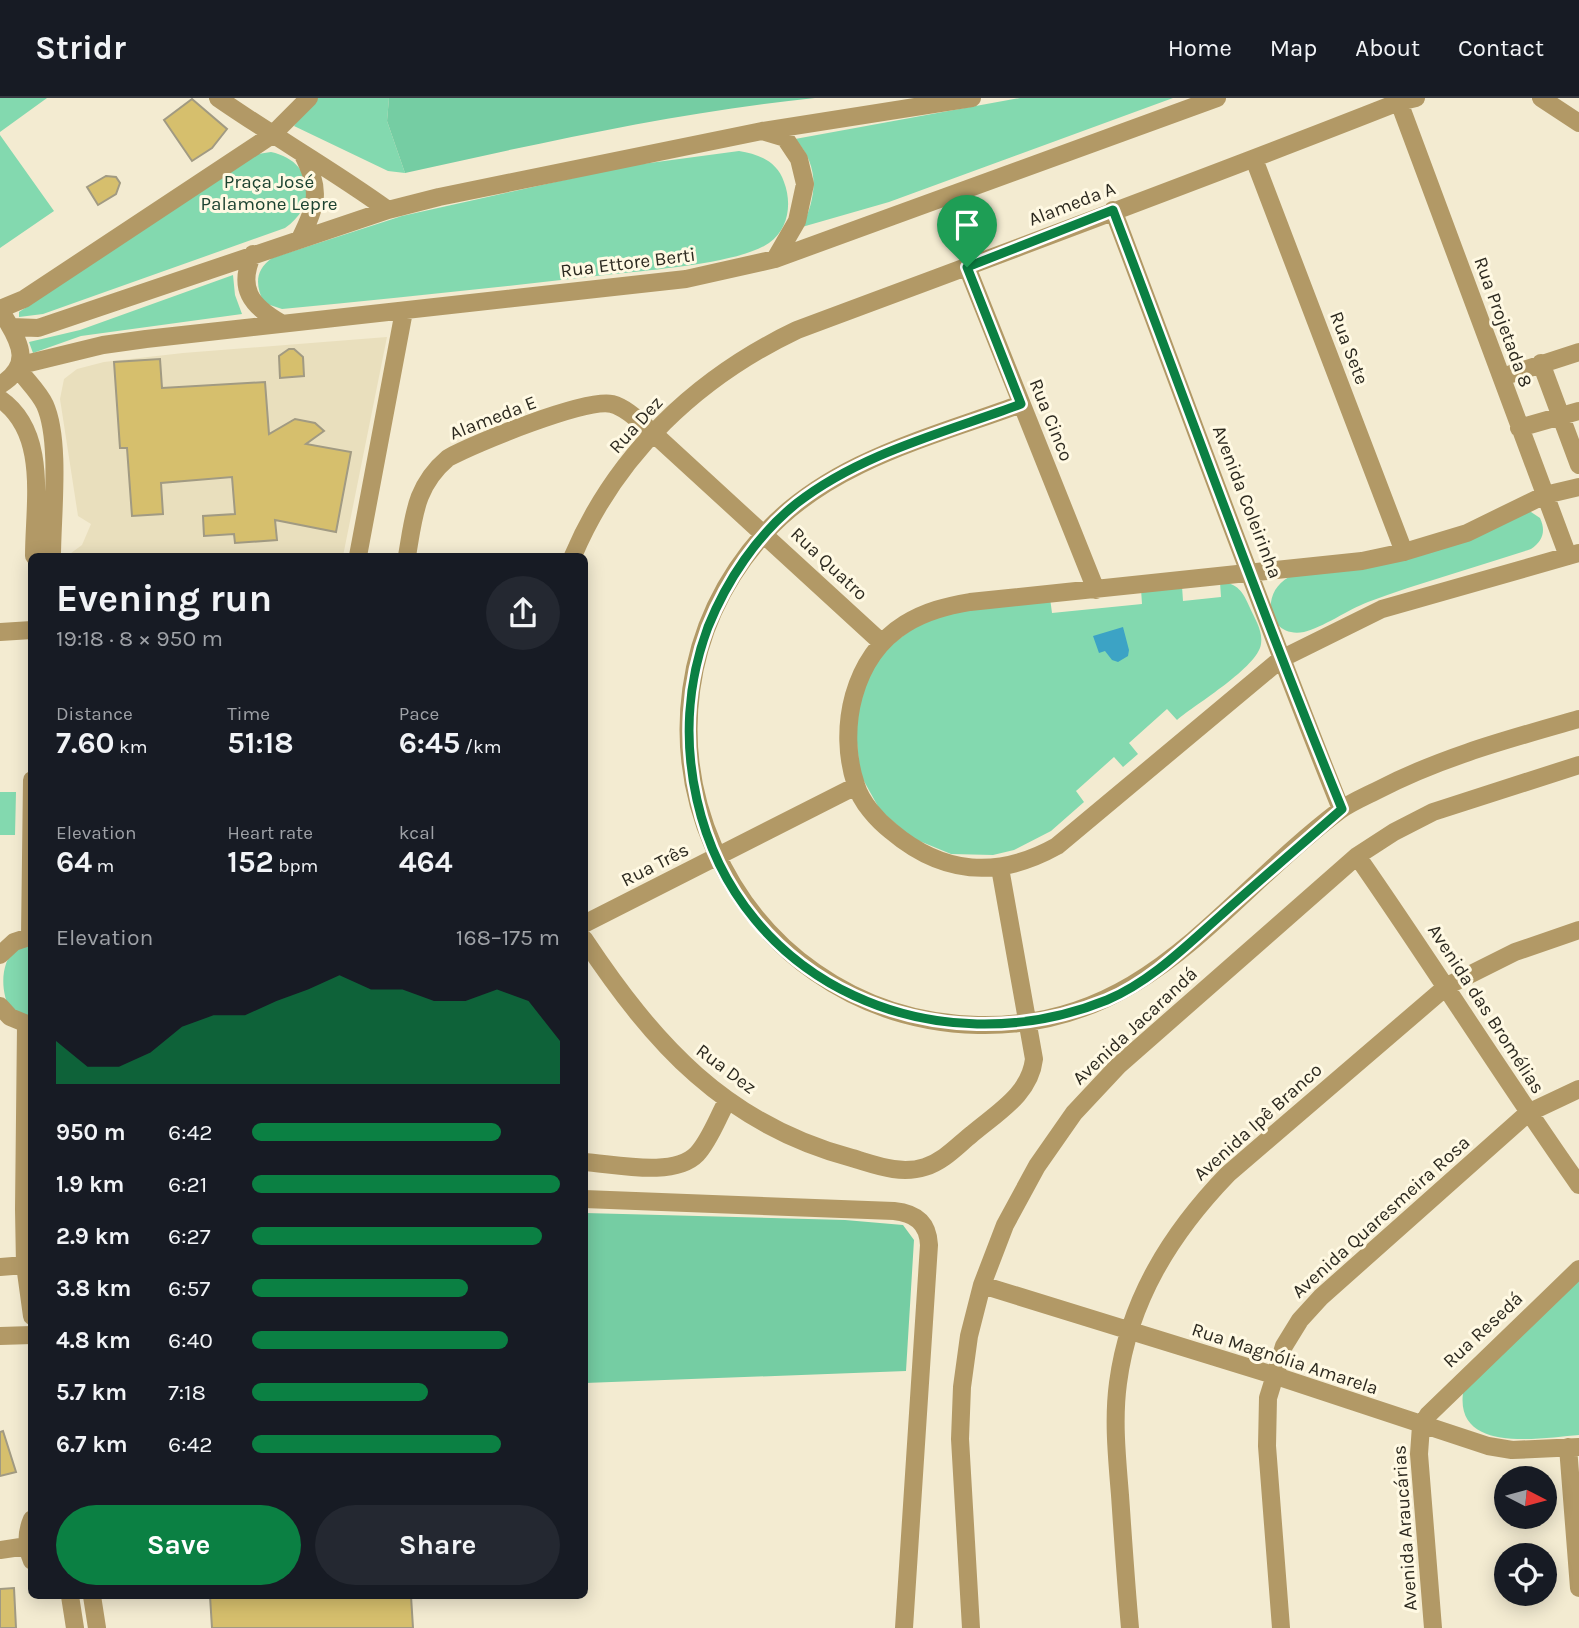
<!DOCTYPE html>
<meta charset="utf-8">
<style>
:root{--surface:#171b24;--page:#242831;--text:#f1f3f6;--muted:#9ea1a6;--line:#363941;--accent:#0b8043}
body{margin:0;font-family:Karla,sans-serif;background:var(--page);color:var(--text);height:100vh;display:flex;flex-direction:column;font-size:26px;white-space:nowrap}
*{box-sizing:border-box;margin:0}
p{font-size:23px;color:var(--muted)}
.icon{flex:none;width:38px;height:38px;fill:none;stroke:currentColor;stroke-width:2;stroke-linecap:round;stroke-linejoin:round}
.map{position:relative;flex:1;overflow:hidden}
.panel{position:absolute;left:28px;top:455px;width:560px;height:1046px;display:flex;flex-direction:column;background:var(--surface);border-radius:10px;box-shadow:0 4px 18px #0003}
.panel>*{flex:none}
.needle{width:46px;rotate:96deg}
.buttons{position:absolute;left:1494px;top:1368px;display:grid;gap:14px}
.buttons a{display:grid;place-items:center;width:63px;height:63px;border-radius:50%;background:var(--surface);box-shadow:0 4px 18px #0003;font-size:35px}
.pin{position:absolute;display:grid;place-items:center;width:60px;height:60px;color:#fff;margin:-72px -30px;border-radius:50% 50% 50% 0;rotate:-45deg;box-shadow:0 0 7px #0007}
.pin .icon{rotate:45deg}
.round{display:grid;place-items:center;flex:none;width:74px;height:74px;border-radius:37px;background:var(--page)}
.headline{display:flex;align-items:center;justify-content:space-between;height:119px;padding:0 28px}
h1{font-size:38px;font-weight:700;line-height:52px}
.metrics{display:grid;grid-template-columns:repeat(3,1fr);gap:10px;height:119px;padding:7px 28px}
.metrics div{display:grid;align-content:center}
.metrics b{font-size:30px;font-weight:700}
.metrics small{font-size:19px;font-weight:400}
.metrics p{font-size:19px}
.chart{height:196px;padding:14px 28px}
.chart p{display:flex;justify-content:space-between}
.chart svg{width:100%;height:126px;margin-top:7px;fill:var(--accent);opacity:.7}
.action{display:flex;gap:14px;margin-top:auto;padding:14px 28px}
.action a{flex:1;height:80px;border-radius:42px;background:var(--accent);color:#fff;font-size:28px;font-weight:700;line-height:80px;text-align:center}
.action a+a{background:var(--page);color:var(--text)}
ul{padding:0 28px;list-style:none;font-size:23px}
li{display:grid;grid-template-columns:112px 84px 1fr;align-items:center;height:52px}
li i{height:18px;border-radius:9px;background:var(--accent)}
header{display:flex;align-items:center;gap:42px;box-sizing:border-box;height:98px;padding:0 35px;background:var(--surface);border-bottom:2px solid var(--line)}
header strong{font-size:33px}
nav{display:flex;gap:38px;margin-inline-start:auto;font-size:24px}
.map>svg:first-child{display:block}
</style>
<header>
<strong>Stridr</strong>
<nav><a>Home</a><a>Map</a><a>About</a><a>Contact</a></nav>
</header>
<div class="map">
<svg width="1579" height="1530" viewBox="0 0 1579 1530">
<rect width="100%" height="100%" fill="#f3ebd1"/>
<path fill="#e9dfbd" d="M387 239 343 458H67L82 447 91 426 78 418 60 301 64 281 77 271 104 264 183 255Z"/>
<path fill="#83d9af" d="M0 0H47L0 34Z
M314 0H389L387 23 405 75 388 73 294 28Z
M1020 0H1173L889 104 802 129C817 98 820 68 795 41Z
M0 37 54 113 0 150Z
M739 53C758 56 777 63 784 84 792 105 789 131 769 145 741 165 651 172 614 176 503 189 393 200 282 211L264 205C255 187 255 172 272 160L402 118 627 68Z
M271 54C313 63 320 106 285 130L43 216 19 219V214L258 56Z
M233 177 235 197 242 216 81 238 33 255 29 244 80 232Z
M1528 412 1540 420C1546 433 1543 443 1531 451 1477 469 1421 484 1368 504 1349 511 1322 530 1304 534 1269 541 1258 496 1289 479Z
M1220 484C1238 485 1243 494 1250 510 1255 521 1263 533 1261 546 1258 569 1196 606 1177 622L1167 611 1129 645 1138 656 1123 669 1114 659 1076 693 1084 704 1051 733 1014 752 993 757 951 756 912 740 880 712 860 676 854 613 880 555 930 518 1050 500 1052 515 1142 506 1141 491 1182 488 1183 503 1221 499Z
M0 694H16L15 737H0Z
M31 844V921C25 918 16 916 11 912 0 896 0 863 16 851 20 848 27 846 31 844Z
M1579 1181V1337C1540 1340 1450 1357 1464 1289Z"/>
<path fill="#75cda3" d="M389 0H815C676 14 541 45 405 75L387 23Z
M585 1115 845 1122 903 1127 914 1142 906 1273 585 1285Z"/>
<path fill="#3ca3c5" d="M1123 529 1129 552 1128 558 1118 564 1112 562 1105 553 1099 555 1093 538Z"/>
<path fill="#d6bf6d" stroke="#a19a82" stroke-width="2" d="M192 1 227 31 212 50 192 63 164 22Z
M106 78 116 79 120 85 116 96 98 107 87 89Z
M289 251H294L303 259 304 278 280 280 279 258Z
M160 261 162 290 265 284 269 336 295 321 315 325 324 333 306 346 351 354 336 434 275 422 277 442 235 445 234 436 204 438 203 418 235 416 232 379 161 385 163 416 132 418 127 350H120L114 264Z
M3 1333 16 1374 0 1378V1334Z
M14 1490 16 1530H0V1491Z
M210 1498H411L413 1530H212Z"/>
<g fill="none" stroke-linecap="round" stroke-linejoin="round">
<path stroke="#b29966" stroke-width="18" d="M218 0C274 39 333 72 388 112
M1541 0 1579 25
M1399 4 1568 458
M765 34 785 40 799 61 805 86 797 123 775 161
M1254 61 1404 454
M1113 112C1189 312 1261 513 1341 711
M300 141C318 104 321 92 302 55
M253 156C237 190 251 208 281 225
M967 169 1096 492
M0 211 24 201 272 37 309 0
M11 229 38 230 388 112 439 99 762 33 972 0
M1541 265 1579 367
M21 267 103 247 146 241 686 181 775 161 1217 0
M19 272C27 283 39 294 45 307 61 343 52 418 52 458
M1502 279 1579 254
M0 287C31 268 22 247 5 220
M0 301C49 335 34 406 34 458
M1021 306C932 339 830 363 764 436 596 624 727 921 978 927 1147 931 1220 803 1339 713 1350 705 1364 699 1376 693 1441 659 1509 641 1579 621
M1519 330 1579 313
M1579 389 1545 397 1467 435 1404 454 1362 463 970 504C947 508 926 513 905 526 853 558 837 631 856 687 861 704 877 722 891 733 943 777 998 781 1057 748L1281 561 1382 511 1579 455
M358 458 404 213
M407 458C414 418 415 388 448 360 475 345 586 300 612 306 627 310 640 324 652 334L882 545
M573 458C616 356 698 279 797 232 998 157 1199 83 1399 4L1416 0
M0 534 32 532
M1357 758C1433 867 1503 979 1579 1087
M584 826 856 688
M30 838 32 682
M584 841C654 946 725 1026 852 1060 876 1067 900 1077 925 1069 944 1063 957 1048 972 1036 998 1014 1030 996 1034 961L1000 770
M0 857 14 844 32 838
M0 908 10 919 32 928
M26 928 24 1111 25 1167 32 1218
M584 1064C615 1066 674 1080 697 1056 710 1042 718 1019 727 1003
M584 1101 894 1113C914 1115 928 1124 929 1147L904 1530
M0 1169 25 1167
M982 1187 1273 1277 1488 1348 1512 1352 1579 1349
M0 1238 32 1237
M1568 1349 1579 1490
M32 1421C26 1435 26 1449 32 1463
M0 1452 27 1448
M70 1498 75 1530
M92 1498 97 1530
M971 1530 960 1341 962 1289 969 1238 982 1187 1005 1127 1037 1068 1074 1015 1118 968 1357 758 1394 734 1433 714 1579 667
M1130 1530C1126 1486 1123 1441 1120 1397 1117 1360 1113 1322 1118 1285 1129 1202 1171 1135 1228 1076L1447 888 1515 854 1579 832
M1281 1530 1267 1348 1268 1300 1284 1248 1300 1222 1321 1199 1528 1015 1579 991
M1433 1530 1419 1356 1421 1328 1428 1317 1579 1171"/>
</g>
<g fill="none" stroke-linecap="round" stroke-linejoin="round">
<g stroke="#fff" stroke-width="14">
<path id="route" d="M1113 112C1189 312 1261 513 1342 711 1301 747 1260 782 1220 818 1186 848 1150 884 1107 902 937 971 739 888 697 702 684 645 687 585 708 529 727 482 757 437 797 405 861 355 946 334 1021 306L967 169Z"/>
</g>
<use href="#route" stroke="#0b8043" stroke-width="9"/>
</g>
<g text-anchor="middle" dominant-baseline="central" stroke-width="6" stroke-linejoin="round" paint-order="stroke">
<g font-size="19" fill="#1d4331" stroke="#fff9e3">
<text x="269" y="84">Praça José<tspan x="269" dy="22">Palamone Lepre</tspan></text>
</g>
<g font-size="19" fill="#2d2a20" stroke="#fff9e3">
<text transform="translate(1072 106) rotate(-21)">Alameda A</text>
<text transform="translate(628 165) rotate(-7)">Rua Ettore Berti</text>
<text transform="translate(1503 224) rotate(70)">Rua Projetada 8</text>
<text transform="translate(1349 250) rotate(69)">Rua Sete</text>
<text transform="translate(493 320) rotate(-21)">Alameda E</text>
<text transform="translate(1051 322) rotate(68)">Rua Cinco</text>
<text transform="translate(636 327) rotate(-48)">Rua Dez</text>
<text transform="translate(1247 404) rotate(69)">Avenida Coleirinha</text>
<text transform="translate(829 466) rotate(43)">Rua Quatro</text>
<text transform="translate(655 767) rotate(-27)">Rua Três</text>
<text transform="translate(1486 911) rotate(57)">Avenida das Bromélias</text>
<text transform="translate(1135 928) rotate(-43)">Avenida Jacarandá</text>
<text transform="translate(726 971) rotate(37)">Rua Dez</text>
<text transform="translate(1258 1024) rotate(-42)">Avenida Ipê Branco</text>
<text transform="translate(1381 1119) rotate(-42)">Avenida Quaresmeira Rosa</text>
<text transform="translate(1483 1232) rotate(-43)">Rua Resedá</text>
<text transform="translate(1285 1261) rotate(18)">Rua Magnólia Amarela</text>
<text transform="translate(1405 1430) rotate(-94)">Avenida Araucárias</text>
</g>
</g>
</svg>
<div class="buttons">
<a><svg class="needle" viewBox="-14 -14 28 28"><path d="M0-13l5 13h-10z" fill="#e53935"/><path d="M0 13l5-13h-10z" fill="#9ea1a6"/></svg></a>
<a><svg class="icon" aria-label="locate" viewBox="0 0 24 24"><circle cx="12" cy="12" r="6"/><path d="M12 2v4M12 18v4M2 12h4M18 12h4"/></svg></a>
</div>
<div class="pin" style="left:967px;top:169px;background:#1e9e55"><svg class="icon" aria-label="arrive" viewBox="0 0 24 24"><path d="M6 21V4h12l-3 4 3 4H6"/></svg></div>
<section class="panel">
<div class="headline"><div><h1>Evening run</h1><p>19:18 · 8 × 950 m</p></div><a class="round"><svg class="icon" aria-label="share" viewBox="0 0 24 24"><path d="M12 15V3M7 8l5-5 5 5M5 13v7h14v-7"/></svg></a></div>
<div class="metrics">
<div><p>Distance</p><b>7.60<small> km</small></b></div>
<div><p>Time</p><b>51:18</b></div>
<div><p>Pace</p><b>6:45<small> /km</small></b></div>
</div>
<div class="metrics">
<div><p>Elevation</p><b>64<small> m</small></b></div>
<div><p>Heart rate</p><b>152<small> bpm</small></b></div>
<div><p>kcal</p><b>464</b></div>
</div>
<div class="chart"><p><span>Elevation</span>168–175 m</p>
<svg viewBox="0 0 160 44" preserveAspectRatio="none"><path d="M0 44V29L10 38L20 38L30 33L40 24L50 20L60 20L70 15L80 11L90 6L100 11L110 11L120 15L130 15L140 11L150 15L160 29V44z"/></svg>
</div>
<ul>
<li><b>950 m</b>6:42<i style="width:81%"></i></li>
<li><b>1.9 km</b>6:21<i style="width:100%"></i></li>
<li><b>2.9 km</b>6:27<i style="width:94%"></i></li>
<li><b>3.8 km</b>6:57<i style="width:70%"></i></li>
<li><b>4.8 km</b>6:40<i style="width:83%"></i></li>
<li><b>5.7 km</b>7:18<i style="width:57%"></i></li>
<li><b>6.7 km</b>6:42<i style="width:81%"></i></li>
</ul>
<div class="action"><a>Save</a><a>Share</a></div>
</section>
</div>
